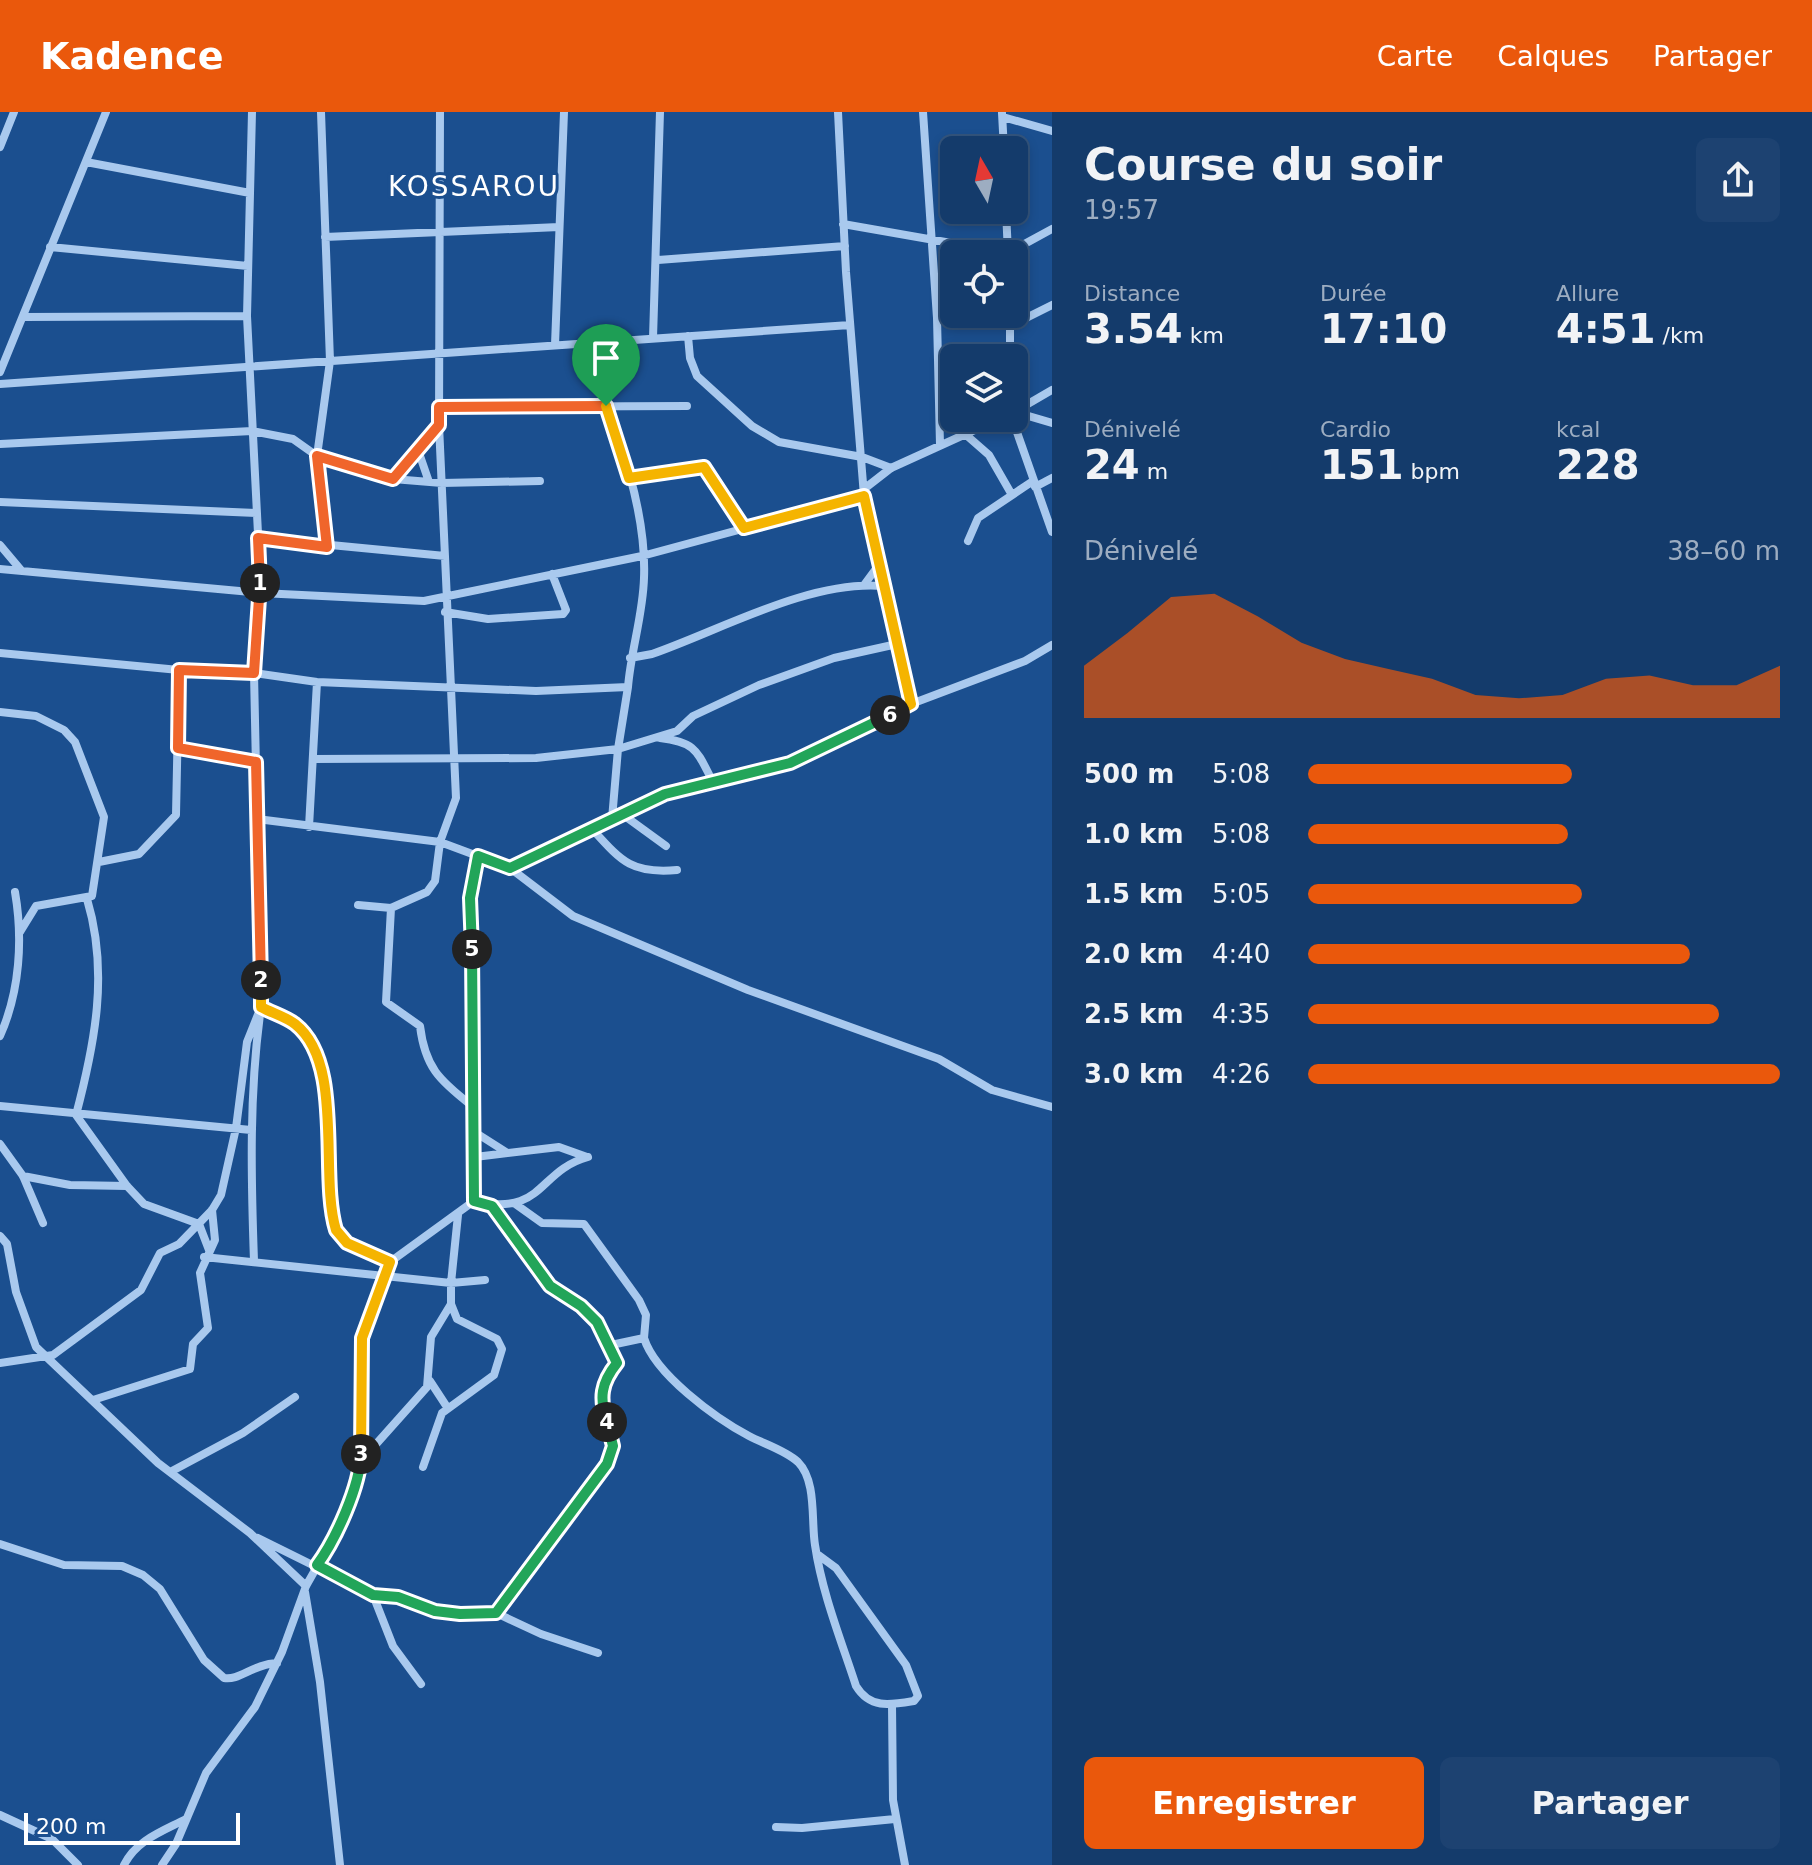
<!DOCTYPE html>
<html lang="fr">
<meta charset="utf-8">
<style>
:root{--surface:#143b6b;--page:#1d4271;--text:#f1f3f6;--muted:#9dadc1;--line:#33557e;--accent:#ea580c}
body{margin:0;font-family:"DejaVu Sans",sans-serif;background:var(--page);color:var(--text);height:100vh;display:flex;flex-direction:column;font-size:30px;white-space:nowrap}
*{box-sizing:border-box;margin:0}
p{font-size:26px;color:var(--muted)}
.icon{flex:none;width:44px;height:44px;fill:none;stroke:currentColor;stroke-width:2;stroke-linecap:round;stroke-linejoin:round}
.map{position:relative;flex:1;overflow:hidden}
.details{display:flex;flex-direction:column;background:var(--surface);width:760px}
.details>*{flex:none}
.needle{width:52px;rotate:351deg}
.fabs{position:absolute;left:940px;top:24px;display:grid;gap:16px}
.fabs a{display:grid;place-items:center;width:88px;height:88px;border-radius:12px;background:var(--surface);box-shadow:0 4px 12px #0003,0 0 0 2px var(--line);font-size:40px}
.scale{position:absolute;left:24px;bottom:20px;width:216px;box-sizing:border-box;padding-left:8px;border:4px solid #fff;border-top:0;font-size:22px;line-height:28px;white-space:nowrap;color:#fff;-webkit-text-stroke:6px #1b4f8f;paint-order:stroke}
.pin{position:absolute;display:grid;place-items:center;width:68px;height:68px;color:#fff;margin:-82px -34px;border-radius:50% 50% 50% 0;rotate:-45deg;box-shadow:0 0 8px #0007}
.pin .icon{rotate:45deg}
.km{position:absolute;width:40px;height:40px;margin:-20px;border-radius:50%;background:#222;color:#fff;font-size:22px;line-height:40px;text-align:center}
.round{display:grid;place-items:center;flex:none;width:84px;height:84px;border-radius:12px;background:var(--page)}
.overview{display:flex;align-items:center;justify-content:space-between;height:136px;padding:0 32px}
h1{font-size:44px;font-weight:700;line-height:60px}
.stats{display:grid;grid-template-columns:repeat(3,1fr);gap:12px;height:136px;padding:8px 32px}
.stats div{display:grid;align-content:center}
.stats b{font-size:40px;font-weight:700}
.stats small{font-size:22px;font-weight:400}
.stats p{font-size:22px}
.chart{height:224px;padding:16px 32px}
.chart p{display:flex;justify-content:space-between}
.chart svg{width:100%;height:144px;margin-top:8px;fill:var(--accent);opacity:.7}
.button{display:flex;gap:16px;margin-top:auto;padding:16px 32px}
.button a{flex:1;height:92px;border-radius:12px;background:var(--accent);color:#fff;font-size:32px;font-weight:700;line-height:92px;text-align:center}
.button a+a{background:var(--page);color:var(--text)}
ul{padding:0 32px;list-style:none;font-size:26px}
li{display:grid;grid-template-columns:128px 96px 1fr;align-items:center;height:60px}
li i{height:20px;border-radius:10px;background:var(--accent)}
header{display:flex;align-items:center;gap:48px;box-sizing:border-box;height:112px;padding:0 40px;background:var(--accent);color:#fff}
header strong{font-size:38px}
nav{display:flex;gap:44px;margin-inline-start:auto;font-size:28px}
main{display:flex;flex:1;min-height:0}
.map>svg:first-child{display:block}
</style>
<header>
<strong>Kadence</strong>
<nav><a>Carte</a><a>Calques</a><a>Partager</a></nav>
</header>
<main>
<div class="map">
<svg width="1052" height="1753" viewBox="0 0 1052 1753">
<rect width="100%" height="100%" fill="#1b4f8f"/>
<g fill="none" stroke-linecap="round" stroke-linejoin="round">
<path stroke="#a9c9ee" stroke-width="8" d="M252 0 247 204 261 481 254 561 261 895C249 980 251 1064 254 1149
M321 0 330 249 317 344 327 435
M838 0 846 160 864 384 911 592
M923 0 937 206 940 333
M1002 1 1004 38
M1003 5 1052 19
M0 35 14 0
M86 50 250 81
M1006 98 1008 142
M843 112 1008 141 1052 117
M325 125 559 115
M50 135 248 154
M658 148 845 134
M1010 202V246
M24 205 247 204
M1010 214 1052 193
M688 224 690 246 697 264 752 314 779 330 862 345 891 356
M653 226 660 0
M555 233 564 0
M0 260 106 0
M0 272 850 213
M439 295 687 294
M1014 300 1052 278
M1015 300 1052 311
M1012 306 1052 420
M965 322 989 343 1012 383
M0 332 252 319 293 327 317 344 393 367 442 371 540 369
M418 338 429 370
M629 366 704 355 744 416
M393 367 439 313
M1035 375 1052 366
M864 377 891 356 1001 306
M0 390 257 401
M258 426 445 444
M968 429 978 406 1033 369
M0 433 21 458
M0 457 261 481 424 489 642 444 864 384
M864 473 878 454
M445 500 488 507 563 502 566 498 552 462
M897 532 834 546 759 573 693 604 677 619 618 637 612 707 665 682 761 661 820 640 911 592 1025 549 1052 533
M0 541 179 558 254 561 317 570 536 579 628 575C631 538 643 503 644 466 647 390 611 299 579 232
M630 546 652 542C721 518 809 468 883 474
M0 600 36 604 64 618 75 630 104 705 92 784 36 794 20 820
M660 626C697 630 697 640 713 670
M178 636 256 650
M313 647 536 646 618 637 628 575
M622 702 666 734
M257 707 440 730 510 756 573 804 748 878 939 947 992 978 1052 995
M309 715 317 570
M593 718C622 750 632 762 677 758
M99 750 139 742 176 703 179 558
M510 756 612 707
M87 787C109 860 95 931 76 1003L127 1074 144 1092 199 1112 209 1138
M358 793 391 796 427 780 435 769 440 730 456 686 439 313 440 0
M391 796 386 890 420 914C425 955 439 968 471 993
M0 924C20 879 23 827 15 780
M0 994 251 1018
M473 1019 506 1040
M0 1032 23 1064 43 1111
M475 1045 559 1035 587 1045
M23 1064 70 1073 127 1074
M474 1089C544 1105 537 1059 588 1045
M514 1091 542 1111 584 1112 639 1188 646 1203 644 1226
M492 1094 514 1119 550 1174 581 1194 597 1210 617 1251C582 1296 623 1309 609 1348L496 1501
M0 1124 7 1132 16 1180 36 1235 158 1351 250 1421 306 1474
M204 1145 451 1171 485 1168
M611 1233 644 1226C655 1262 715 1306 749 1324 764 1332 785 1338 798 1350 817 1369 811 1409 815 1433 822 1481 841 1528 856 1574 870 1597 890 1593 914 1589L918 1584 906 1553 836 1456 817 1442
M0 1251 53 1243 141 1178 160 1141 179 1132 212 1098 221 1083 236 1016 247 930 261 895C272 901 286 905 295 912 345 950 319 1064 336 1118L347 1131 390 1150
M430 1269 447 1295
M93 1288 190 1257 193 1232 208 1216 200 1161 215 1128 212 1098
M361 1349 427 1275 431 1225 451 1192
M423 1355 442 1301 494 1263 502 1237 497 1227 457 1207 451 1192V1171L458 1103
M172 1359 243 1321 295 1285
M258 1426 373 1483 393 1534 421 1572
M0 1432 64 1453 122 1454 143 1463 160 1477 204 1548 224 1566C239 1569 253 1552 277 1551
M305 1480 320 1570 340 1753
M373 1483 398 1485 435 1499 460 1502 496 1501 541 1522 598 1541
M892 1593 893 1688 905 1753
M0 1703 52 1727 78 1753
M776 1715 802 1716 895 1707
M124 1753C136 1728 163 1719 186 1707
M162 1753 176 1732 206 1661 255 1595 282 1540 306 1474 336 1421 360 1358 362 1226 390 1150 474 1089 470 786 478 744"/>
</g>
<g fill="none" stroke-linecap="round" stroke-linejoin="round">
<g stroke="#fff" stroke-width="16">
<path id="split-1" d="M260 471 258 426 327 435 317 344 393 367 439 313V295L606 294"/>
</g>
<g stroke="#fff" stroke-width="16">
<path id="split-2" d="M260 471 254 561 179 558 178 636 256 650 261 868"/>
</g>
<g stroke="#fff" stroke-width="16">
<path id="split-3" d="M261 868V895C272 901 286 905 295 912 345 951 319 1063 336 1118L347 1131 390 1150 362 1226 361 1342"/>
</g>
<g stroke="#fff" stroke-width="16">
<path id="split-4" d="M361 1342C360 1374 336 1427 317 1453L373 1483 398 1485 435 1499 460 1502 496 1501 607 1352 613 1334 607 1310"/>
</g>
<g stroke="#fff" stroke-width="16">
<path id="split-5" d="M472 837 474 1089 492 1094 550 1174 581 1194 597 1210 617 1251C601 1271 599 1286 607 1310"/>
</g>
<g stroke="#fff" stroke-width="16">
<path id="split-6" d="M472 837 470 786 478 744 510 756 665 682 790 651 890 603"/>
</g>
<g stroke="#fff" stroke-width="16">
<path id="split-7" d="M606 294 629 366 704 355 744 416 864 384 911 592 890 603"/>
</g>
<use href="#split-1" stroke="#f0652b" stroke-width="10"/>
<use href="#split-2" stroke="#f0652b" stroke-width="10"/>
<use href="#split-3" stroke="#f5b400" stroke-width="10"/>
<use href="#split-4" stroke="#22a559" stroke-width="10"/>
<use href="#split-5" stroke="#22a559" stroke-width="10"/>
<use href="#split-6" stroke="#22a559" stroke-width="10"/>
<use href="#split-7" stroke="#f5b400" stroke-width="10"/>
</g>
<g text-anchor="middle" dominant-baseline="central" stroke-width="6" stroke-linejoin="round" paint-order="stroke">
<g font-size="28" letter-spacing="2" fill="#fff" stroke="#1b4f8f">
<text x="474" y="74">KOSSAROU</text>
</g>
</g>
</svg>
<div class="fabs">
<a><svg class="needle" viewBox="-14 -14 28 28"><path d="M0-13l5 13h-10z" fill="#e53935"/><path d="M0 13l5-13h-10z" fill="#9dadc1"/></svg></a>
<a><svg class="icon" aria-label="locate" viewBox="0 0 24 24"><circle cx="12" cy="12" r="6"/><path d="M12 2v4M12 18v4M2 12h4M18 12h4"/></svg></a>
<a><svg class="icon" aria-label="layers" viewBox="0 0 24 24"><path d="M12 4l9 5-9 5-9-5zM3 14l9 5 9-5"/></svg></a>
</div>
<div class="scale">200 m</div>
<div class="pin" style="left:606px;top:294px;background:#1e9e55"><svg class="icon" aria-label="arrive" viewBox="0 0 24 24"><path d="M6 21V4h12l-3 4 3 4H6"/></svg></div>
<b class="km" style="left:260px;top:471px">1</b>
<b class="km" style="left:261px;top:868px">2</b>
<b class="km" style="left:361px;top:1342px">3</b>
<b class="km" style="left:607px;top:1310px">4</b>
<b class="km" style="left:472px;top:837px">5</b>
<b class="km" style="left:890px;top:603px">6</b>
</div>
<section class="details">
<div class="overview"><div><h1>Course du soir</h1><p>19:57</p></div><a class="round"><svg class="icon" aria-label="share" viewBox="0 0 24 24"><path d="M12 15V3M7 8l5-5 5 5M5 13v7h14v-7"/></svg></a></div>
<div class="stats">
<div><p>Distance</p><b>3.54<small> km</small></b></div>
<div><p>Durée</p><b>17:10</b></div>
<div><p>Allure</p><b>4:51<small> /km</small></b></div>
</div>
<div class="stats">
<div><p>Dénivelé</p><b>24<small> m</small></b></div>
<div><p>Cardio</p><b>151<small> bpm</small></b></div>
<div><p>kcal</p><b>228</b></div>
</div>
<div class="chart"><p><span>Dénivelé</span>38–60 m</p>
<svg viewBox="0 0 160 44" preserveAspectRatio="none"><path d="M0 44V28L10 18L20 7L30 6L40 13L50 21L60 26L70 29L80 32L90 37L100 38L110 37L120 32L130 31L140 34L150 34L160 28V44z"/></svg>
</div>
<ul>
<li><b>500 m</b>5:08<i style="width:56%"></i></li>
<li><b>1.0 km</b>5:08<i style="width:55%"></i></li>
<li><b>1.5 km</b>5:05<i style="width:58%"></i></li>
<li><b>2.0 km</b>4:40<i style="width:81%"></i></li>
<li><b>2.5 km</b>4:35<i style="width:87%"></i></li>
<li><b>3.0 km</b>4:26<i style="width:100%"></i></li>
</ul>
<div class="button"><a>Enregistrer</a><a>Partager</a></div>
</section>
</main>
